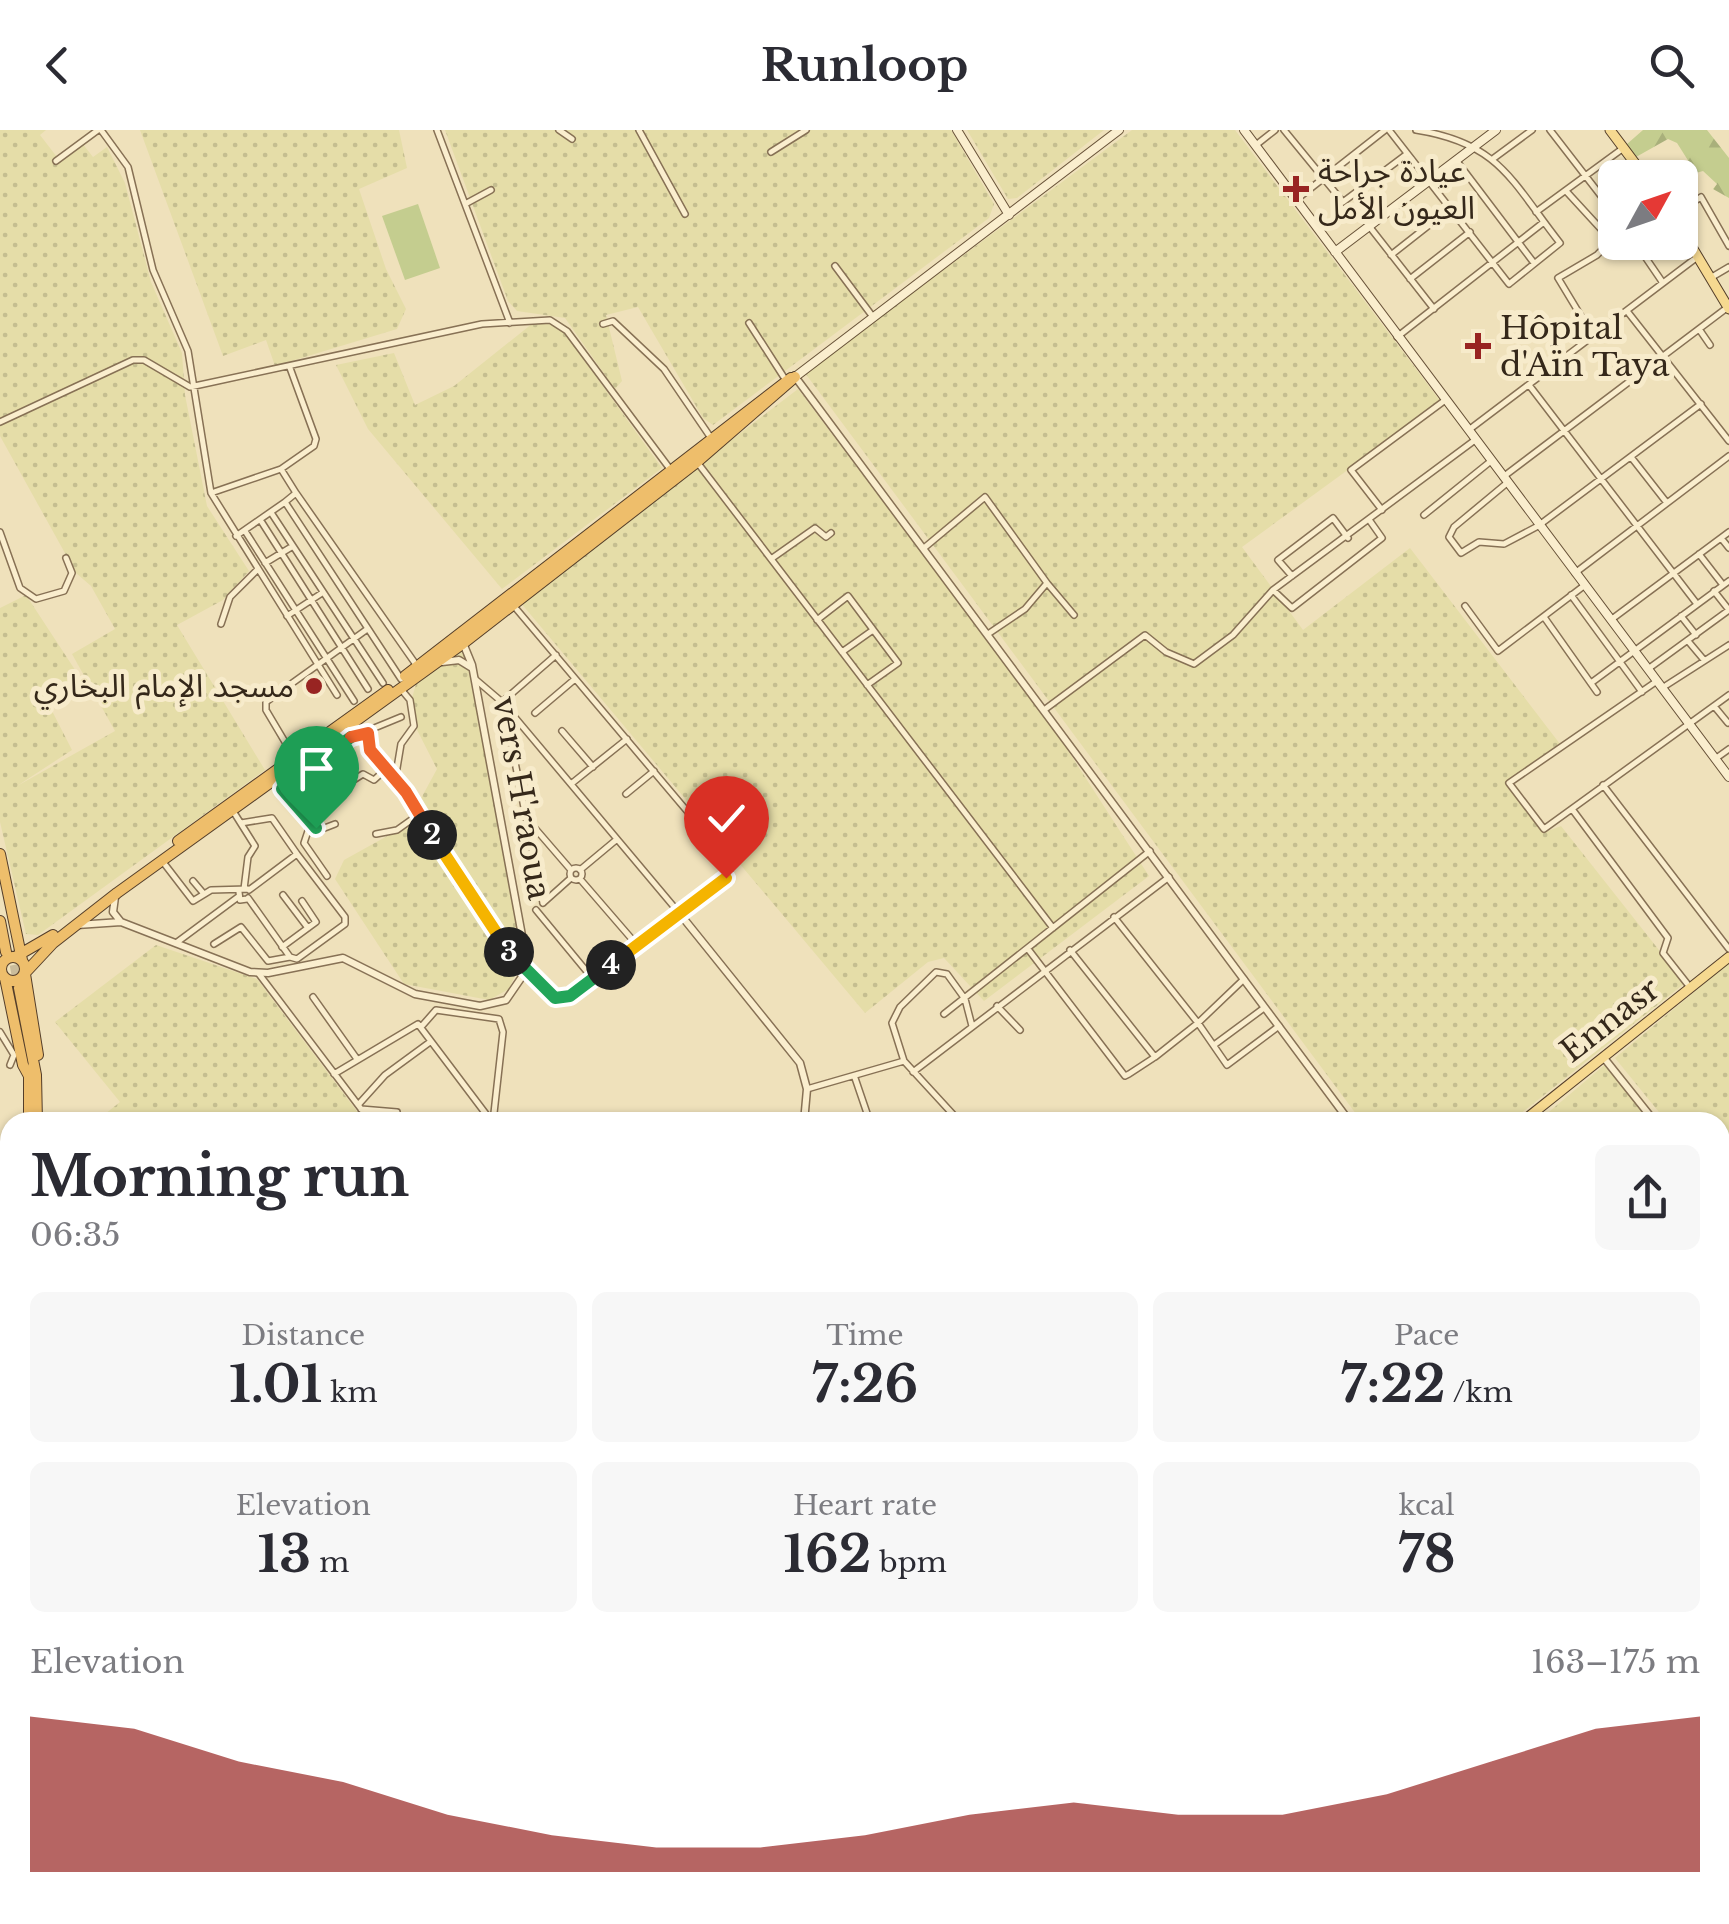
<!DOCTYPE html>
<meta charset="utf-8">
<style>
:root{--surface:#fff;--page:#f7f7f7;--text:#2b2b33;--muted:#7c7c81;--accent:#982422}
body{margin:0;font-family:"Libre Baskerville","Noto Sans Arabic",serif;background:var(--page);color:var(--text);height:100vh;display:flex;flex-direction:column;font-size:38px;white-space:nowrap}
*{box-sizing:border-box;margin:0}
p{font-size:32px;color:var(--muted)}
.icon{flex:none;width:55px;height:55px;fill:none;stroke:currentColor;stroke-width:2;stroke-linecap:round;stroke-linejoin:round}
.map{position:relative;flex:1;overflow:hidden}
.sheet{position:absolute;left:0px;top:982px;width:1730px;height:812px;display:flex;flex-direction:column;background:var(--surface);border-radius:30px 30px 0 0;box-shadow:0 2px 8px #0004}
.sheet>*{flex:none}
.needle{width:65px;rotate:50deg}
.controls{position:absolute;left:1598px;top:30px;display:grid;gap:20px}
.controls a{display:grid;place-items:center;width:100px;height:100px;border-radius:15px;background:var(--surface);box-shadow:0 2px 8px #0004;font-size:50px}
.pin{position:absolute;display:grid;place-items:center;width:85px;height:85px;color:#fff;margin:-102px -42px;border-radius:50% 50% 50% 0;rotate:-45deg;box-shadow:0 0 10px #0007}
.pin .icon{rotate:45deg}
.km{position:absolute;width:50px;height:50px;margin:-25px;border-radius:50%;background:#222;color:#fff;font-size:28px;line-height:50px;text-align:center}
.round{display:grid;place-items:center;flex:none;width:105px;height:105px;border-radius:15px;background:var(--page)}
.summary{display:flex;align-items:center;justify-content:space-between;height:170px;padding:0 30px}
h1{font-size:55px;font-weight:700;line-height:75px}
.metrics{display:grid;grid-template-columns:repeat(3,1fr);gap:15px;height:170px;padding:10px 30px}
.metrics div{display:grid;align-content:center;border-radius:15px;background:var(--page);text-align:center}
.metrics b{font-size:50px;font-weight:700}
.metrics small{font-size:28px;font-weight:400}
.metrics p{font-size:28px}
.chart{height:280px;padding:20px 30px}
.chart p{display:flex;justify-content:space-between}
.chart svg{width:100%;height:180px;margin-top:10px;fill:var(--accent);opacity:.7}
header{display:flex;justify-content:space-between;align-items:center;height:130px;padding:0 30px;background:var(--surface);font-size:45px;font-weight:700}
.map>svg:first-child{display:block}
</style>
<header><svg class="icon" aria-label="back" viewBox="0 0 24 24"><path d="M15 5l-7 7 7 7"/></svg>Runloop<svg class="icon" aria-label="search" viewBox="0 0 24 24"><circle cx="10" cy="10" r="6"/><path d="M15 15l6 6"/></svg></header>
<div class="map">
<svg width="1729" height="1794" viewBox="0 0 1729 1794">
<defs>
<pattern id="farmland-dots" width="8" height="8" patternUnits="userSpaceOnUse" patternTransform="scale(2.5)"><rect width="8" height="8" fill="#e5dda8"/><path d="M2 2h.1M6 6h.1" fill="none" stroke="#c5be90" stroke-width="1.8" stroke-linecap="round"/></pattern>
<pattern id="forest-firs" width="22" height="20" patternUnits="userSpaceOnUse" patternTransform="scale(2.5)"><rect width="22" height="20" fill="#c4cd8f"/><path d="M5 1l3.5 6h-7zM16 11l3.5 6h-7z" fill="#a9b07b"/></pattern>
</defs>
<rect width="100%" height="100%" fill="#efe1bb"/>
<path fill="url(#farmland-dots)" d="M0 0H46L40 5 57 27 82 13 93 27 107 17 125 53 151 152 182 223 185 265 207 376 249 441 223 470 177 495 265 640 38 805 26 804 0 692V478L26 465 83 552 49 575 72 620 17 656 115 601 72 524 115 499 91 456 76 443 0 306Z
M140 0H399L407 38 359 59 386 139 406 179 397 199 275 236 266 210 223 226Z
M445 0H951L994 74 989 88 713 295 703 288 638 177 606 185 622 251 615 259 565 188 517 181 508 171Z
M967 0H1104L1017 68 1008 69Z
M1132 0H1235L1441 272 1242 417 1303 500 1410 418 1560 614 1510 652 1545 702 1561 696 1685 853 1510 992H1362L805 243Z
M533 193H548L563 201 662 338 502 459 368 299 336 235 394 223 415 275 454 256Z
M798 259 1054 599 1149 746 984 871 944 828 928 832 865 883 520 472Z
M465 519 523 827 509 859 489 870 404 854 335 749 344 730 418 689 419 672 437 639 415 596 412 568 416 554Z
M156 815 257 849 365 992H95L120 972 55 892Z
M1729 833V1069L1720 1058V992H1667L1615 928Z
M1608 932 1655 992H1537Z
M0 1034 10 1047V1284L0 1293Z
M1720 1075 1729 1086V1478L1720 1466V1404L1726 1400 1720 1396Z
M0 1308 10 1323V1785H165L166 1794H0Z
M1729 1649V1794H1202L1200 1785H1720V1657Z
M188 1785H574L581 1794H189Z"/>
<path fill="url(#forest-firs)" d="M1643 0H1707L1729 28V68L1713 59 1717 54 1703 41 1696 43 1677 13 1668 9 1636 27 1627 14Z"/>
<path fill="#c4cd8f" d="M418 74 440 138 405 150 382 86Z"/>
<g fill="none" stroke-linecap="round" stroke-linejoin="round">
<path stroke="#cabc9b" stroke-width="10" stroke-dasharray="10 5" stroke-linecap="butt" d="M12 820 19 858"/>
<g stroke="#877155" stroke-width="8">
<path id="minor" d="M101 0 128 37 153 140 188 221 211 363 337 565
M437 0 510 193
M559 0 572 9
M639 0 685 84
M1284 0 1343 72 1407 24
M1389 0 1509 154 1560 113C1512 52 1500 13 1416 0
M1550 0 1615 84
M1256 15 1275 0
M771 22 806 0
M1494 28 1532 0
M1456 30 1534 133
M56 31 98 0
M1566 61 1611 110
M1297 69 1385 0
M467 73 491 60
M1680 81 1701 67 1729 116
M1536 82 1622 19
M1369 96 1434 179
M1635 112 1663 153
M1391 125 1452 77
M835 136 873 187
M1712 147 1729 137
M1410 149 1470 102
M1627 181 1729 311
M749 193 785 249
M603 194 613 191 664 239 711 308
M1699 199 1710 215
M1593 206 1558 148 1597 125 1615 106
M1397 207 1544 92
M290 238 316 309 314 316 281 339 296 363
M1529 255 1697 474
M0 292 133 230H144L190 257 482 194 550 190 567 201 670 339
M1470 299 1696 128
M1631 327 1667 373
M697 332 1053 798
M1503 347 1728 177
M1507 353 1454 397 1449 407 1461 423 1479 412 1504 414 1538 396 1701 274
M211 363 281 339
M1382 380 1351 340 1444 271
M272 384 383 553
M1424 385 1491 331
M261 391 368 559
M245 401 354 571
M0 402 20 458 36 469 64 461 72 443 66 428
M236 406 285 372
M1721 408 1729 418
M924 418 985 367 1047 453 1025 479 988 504
M1699 424 1723 455
M771 429 815 398 826 407 831 403
M265 433 293 416
M1575 443 1729 326
M1292 446 1278 430 1333 388 1348 408
M1047 453 1074 485
M1273 460 1292 478 1382 408 1370 391
M1714 461 1729 480
M1571 465 1642 562
M1465 476 1498 521 1585 455
M287 486 322 463
M1681 486 1696 505
M1544 487 1597 562
M1612 489 1729 402
M817 490 848 466 898 533 867 555
M221 494 230 467 257 440
M1688 511 1704 530
M842 522 873 500
M1648 539 1729 480
M401 549 285 372 296 363 417 536
M475 549 502 572 680 784 730 743 725 726 513 475
M1657 551 1509 653 1544 699 1729 565
M1591 553 1729 451
M1662 558 1729 515
M502 572 556 525
M1714 576 1728 593
M1044 580 1145 505 1166 522 1194 534 1233 505 1273 460 1475 310
M535 583 575 549
M562 601 593 637
M509 602 543 773
M368 603 370 620 406 662 526 843
M1715 629 1729 619
M283 632 288 617 266 580V572L366 500
M395 650 401 614 414 596 410 570 400 558
M273 651 311 692 304 713 327 746
M571 654 627 609
M1603 655 1729 819
M344 656 363 644 374 650 386 639
M282 659 345 610 401 587
M626 664 654 641
M1572 679 1668 808 1663 823 1689 856
M233 681 255 716 248 727 244 759
M527 689 571 740
M241 693 272 688 297 724
M312 695 322 699 335 694
M376 704 397 700 418 685
M163 732 193 771 211 760 248 759
M570 744a6 6 0 1 1 12 0a6 6 0 1 1-12 0Z
M580 740 616 710
M580 749 637 815
M193 751 204 764
M239 762 240 770 247 769
M283 765 308 798
M248 768 290 827 297 829 345 794V787L297 724 249 760
M543 773 571 748
M536 780 593 849
M1114 787 1198 893 1244 849
M176 813 238 767
M214 814 241 797 268 831 290 827
M282 817 316 792 302 771
M1028 819 1125 946 1129 944 1155 927 1070 820
M259 844 371 992
M313 867 357 929
M997 876 1020 900
M944 884 1150 721
M421 897 436 880 499 889 503 902 493 992
M0 902 14 925 10 935
M1214 915 1264 878
M1155 927 1198 893 1227 935 1279 896
M913 942 1169 747
M334 944 418 894 492 992
M855 948 870 992
M807 959 904 931
M358 975 385 945 430 912
M361 979 397 982
M960 992 904 931 892 893 900 877 936 842 947 844 965 869 972 896
M1720 1156 1729 1150
M1720 1404 1729 1397
M1720 1562 1729 1554
M1720 1591 1729 1602
M581 1785 590 1794
M645 1785 650 1794
M799 1785 804 1794
M841 1785 845 1794
M884 1785 887 1794
M1201 1785 1202 1794
M1276 1785 1284 1794
M597 1794 617 1785
M672 1794 692 1785
M755 1794 769 1788
M912 1794 927 1785"/>
</g>
<g stroke="#877155" stroke-width="9">
<path id="tertiary" d="M796 248 1350 992
M442 532 459 530 472 538
M121 792 250 842 268 843 343 828 415 864 480 876 506 870 528 838 472 535 463 513
M77 795 121 792 113 782 115 767
M528 839 555 868 570 866 680 784 800 933 807 959 804 992
M1604 928 1655 992
M1720 1074 1729 1085
M1048 1785 1052 1794
M29 1794 40 1785"/>
</g>
<g stroke="#685238" stroke-width="10">
<path id="secondary" d="M957 0 1009 85
M1244 0 1729 647
M1335 122 1496 0
M795 247 1119 0"/>
</g>
<g stroke="#543e2a" stroke-width="11">
<path id="primary" d="M1610 0 1646 48
M1680 97 1729 179
M1522 992 1729 827
M1160 1794 1163 1785"/>
</g>
<g stroke="#543e2a" stroke-width="12">
<path id="trunk" d="M405 546 791 248
M178 711 388 560
M0 724 22 830
M0 791 6 822
M1 839a12 12 0 1 1 24 0a12 12 0 1 1-24 0Z
M15 827 53 805
M25 843 53 813 117 763 461 515 697 332 795 247
M25 844 38 925
M5 848 23 935 29 946
M19 858 36 945 37 992
M29 992V944
M173 1785 175 1794
M181 1785 183 1794"/>
</g>
<use href="#minor" stroke="#faeece" stroke-width="5"/>
<use href="#tertiary" stroke="#faeece" stroke-width="6"/>
<use href="#secondary" stroke="#faeece" stroke-width="8"/>
<use href="#primary" stroke="#f6d990" stroke-width="9"/>
<use href="#trunk" stroke="#eebe6b" stroke-width="10"/>
</g>
<g fill="none" stroke-linecap="round" stroke-linejoin="round">
<g stroke="#fff" stroke-width="20">
<path id="split-1" d="M316 698 282 659 351 607"/>
</g>
<g stroke="#fff" stroke-width="20">
<path id="split-2" d="M351 607 368 603 370 620 406 662 432 705"/>
</g>
<g stroke="#fff" stroke-width="20">
<path id="split-3" d="M432 705 509 822"/>
</g>
<g stroke="#fff" stroke-width="20">
<path id="split-4" d="M509 822 555 868 570 866 611 835"/>
</g>
<g stroke="#fff" stroke-width="20">
<path id="split-5" d="M611 835 726 748"/>
</g>
<use href="#split-1" stroke="#22a559" stroke-width="12"/>
<use href="#split-2" stroke="#f0652b" stroke-width="12"/>
<use href="#split-3" stroke="#f5b400" stroke-width="12"/>
<use href="#split-4" stroke="#22a559" stroke-width="12"/>
<use href="#split-5" stroke="#f5b400" stroke-width="12"/>
</g>
<g fill="#982422" stroke="#f7ebcb" stroke-width="4">
<path d="M1291 44h10v10h10v10h-10v10h-10v-10h-10v-10h10z"/>
<path d="M1473 201h10v10h10v10h-10v10h-10v-10h-10v-10h10z"/>
<circle cx="314" cy="556" r="10"/>
</g>
<g text-anchor="middle" dominant-baseline="central" stroke-width="10" stroke-linejoin="round" paint-order="stroke">
<g font-size="32" fill="#35281a" stroke="#f7ebcb" text-anchor="start">
<text x="1318" y="41">عيادة جراحة<tspan x="1318" dy="37">العيون الأمل</tspan></text>
<text x="1500" y="198">Hôpital<tspan x="1500" dy="37">d'Aïn Taya</tspan></text>
<text x="294" y="556" text-anchor="end">مسجد الإمام البخاري</text>
</g>
<g font-size="32" fill="#35281a" stroke="#f7ebcb">
<text transform="translate(522 668) rotate(80)">vers H'raoua</text>
<text transform="translate(1610 890) rotate(-38)">Ennasr</text>
</g>
</g>
</svg>
<div class="controls">
<a><svg class="needle" viewBox="-14 -14 28 28"><path d="M0-13l5 13h-10z" fill="#e53935"/><path d="M0 13l5-13h-10z" fill="#7c7c81"/></svg></a>
</div>
<div class="pin" style="left:316px;top:698px;background:#1e9e55"><svg class="icon" aria-label="arrive" viewBox="0 0 24 24"><path d="M6 21V4h12l-3 4 3 4H6"/></svg></div>
<div class="pin" style="left:726px;top:748px;background:#d93025"><svg class="icon" aria-label="check" viewBox="0 0 24 24"><path d="M5 12l5 5 9-10"/></svg></div>
<b class="km" style="left:432px;top:705px">2</b>
<b class="km" style="left:509px;top:822px">3</b>
<b class="km" style="left:611px;top:835px">4</b>
<section class="sheet">
<div class="summary"><div><h1>Morning run</h1><p>06:35</p></div><a class="round"><svg class="icon" aria-label="share" viewBox="0 0 24 24"><path d="M12 15V3M7 8l5-5 5 5M5 13v7h14v-7"/></svg></a></div>
<div class="metrics">
<div><p>Distance</p><b>1.01<small> km</small></b></div>
<div><p>Time</p><b>7:26</b></div>
<div><p>Pace</p><b>7:22<small> /km</small></b></div>
</div>
<div class="metrics">
<div><p>Elevation</p><b>13<small> m</small></b></div>
<div><p>Heart rate</p><b>162<small> bpm</small></b></div>
<div><p>kcal</p><b>78</b></div>
</div>
<div class="chart"><p><span>Elevation</span>163–175 m</p>
<svg viewBox="0 0 160 44" preserveAspectRatio="none"><path d="M0 44V6L10 9L20 17L30 22L40 30L50 35L60 38L70 38L80 35L90 30L100 27L110 30L120 30L130 25L140 17L150 9L160 6V44z"/></svg>
</div>
</section>
</div>
